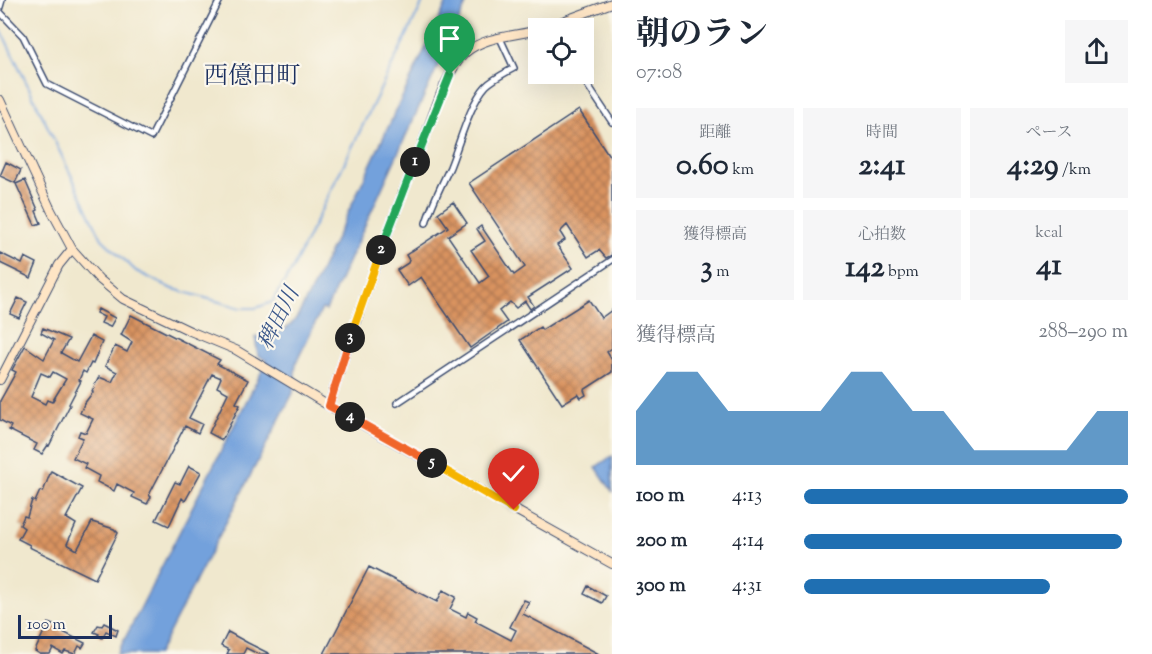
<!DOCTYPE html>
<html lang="ja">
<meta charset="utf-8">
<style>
:root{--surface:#fff;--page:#f6f6f7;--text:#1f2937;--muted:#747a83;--accent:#1f6fb2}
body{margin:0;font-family:"Sorts Mill Goudy","Noto Serif JP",serif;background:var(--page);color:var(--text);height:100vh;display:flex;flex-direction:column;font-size:22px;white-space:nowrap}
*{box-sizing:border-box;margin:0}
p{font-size:20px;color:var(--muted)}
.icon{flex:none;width:33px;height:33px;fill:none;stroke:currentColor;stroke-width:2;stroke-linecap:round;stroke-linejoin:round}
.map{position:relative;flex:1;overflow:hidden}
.details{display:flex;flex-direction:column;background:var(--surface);width:540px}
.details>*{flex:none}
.buttons{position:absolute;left:528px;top:18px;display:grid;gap:12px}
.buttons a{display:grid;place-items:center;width:66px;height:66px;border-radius:0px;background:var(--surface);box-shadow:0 6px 24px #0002;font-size:30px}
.scale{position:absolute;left:18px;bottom:15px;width:94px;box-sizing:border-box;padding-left:6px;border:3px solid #1b2f5e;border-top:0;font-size:16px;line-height:21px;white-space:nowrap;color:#1b2f5e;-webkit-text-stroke:4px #fbf7ec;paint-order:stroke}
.pin{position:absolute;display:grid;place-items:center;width:51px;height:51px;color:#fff;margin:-62px -26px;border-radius:50% 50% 50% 0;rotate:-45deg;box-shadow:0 0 6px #0007}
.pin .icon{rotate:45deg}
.km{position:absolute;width:30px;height:30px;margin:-15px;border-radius:50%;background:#222;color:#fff;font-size:16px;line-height:30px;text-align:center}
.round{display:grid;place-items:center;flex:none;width:63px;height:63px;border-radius:0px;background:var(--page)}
.overview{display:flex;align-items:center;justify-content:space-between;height:102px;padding:0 24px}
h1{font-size:33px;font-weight:700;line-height:45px}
.figures{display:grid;grid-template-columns:repeat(3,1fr);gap:9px;height:102px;padding:6px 24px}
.figures div{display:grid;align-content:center;border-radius:0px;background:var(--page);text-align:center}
.figures b{font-size:30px;font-weight:700}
.figures small{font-size:16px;font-weight:400}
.figures p{font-size:16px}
.chart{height:168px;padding:12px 24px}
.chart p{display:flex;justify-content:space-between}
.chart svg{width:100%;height:108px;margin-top:6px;fill:var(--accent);opacity:.7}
ul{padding:0 24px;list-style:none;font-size:20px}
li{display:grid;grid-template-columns:96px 72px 1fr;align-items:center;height:45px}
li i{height:15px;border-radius:8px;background:var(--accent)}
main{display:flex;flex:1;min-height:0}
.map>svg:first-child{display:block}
</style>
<main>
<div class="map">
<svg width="612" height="654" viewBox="0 0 612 654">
<defs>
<pattern id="building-cross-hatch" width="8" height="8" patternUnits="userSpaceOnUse" patternTransform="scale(1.5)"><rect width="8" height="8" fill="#d9935f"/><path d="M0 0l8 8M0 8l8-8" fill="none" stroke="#af7852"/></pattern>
</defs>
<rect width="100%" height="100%" fill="#fbf7ec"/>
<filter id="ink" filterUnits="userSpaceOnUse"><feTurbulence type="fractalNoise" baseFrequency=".0167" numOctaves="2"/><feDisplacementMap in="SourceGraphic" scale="12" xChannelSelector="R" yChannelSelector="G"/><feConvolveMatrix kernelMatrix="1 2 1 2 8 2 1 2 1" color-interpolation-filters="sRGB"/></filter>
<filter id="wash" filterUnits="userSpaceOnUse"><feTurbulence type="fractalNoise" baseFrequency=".008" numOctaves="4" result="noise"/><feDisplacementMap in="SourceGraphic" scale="24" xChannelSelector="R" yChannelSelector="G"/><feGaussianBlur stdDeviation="1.35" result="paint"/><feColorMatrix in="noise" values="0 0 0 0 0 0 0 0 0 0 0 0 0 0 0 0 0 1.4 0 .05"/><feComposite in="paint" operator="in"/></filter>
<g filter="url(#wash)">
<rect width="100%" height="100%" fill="#f0e8ce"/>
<path fill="#73a1dc" stroke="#47689d" stroke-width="1.5" d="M448 0H468L334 293 326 310 322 309 296 363 293 393 158 654H117L267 361 258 355 255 337C296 333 294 321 313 287Z
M612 456V491L596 467Z"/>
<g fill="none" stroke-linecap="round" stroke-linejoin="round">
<path stroke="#73a1dc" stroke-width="2" d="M0 28 102 239 136 271 170 288 241 308H256L272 302 292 270 424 0"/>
</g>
<g id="blocks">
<path fill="url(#building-cross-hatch)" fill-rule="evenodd" d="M579 110 612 160V255L606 258 599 250 588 257 567 225 560 232 565 240 557 245 573 268 528 297 534 306 530 309 525 301 516 308 510 302 499 311 507 322 470 348 421 277 408 286 397 270 408 263 409 260 406 255 448 227 438 213 453 202 467 223 448 236 480 283 489 276 471 250 485 241 477 229 481 226 514 275 525 267 469 183Z
M6 162 21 170 15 183 0 176Z
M25 180 38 210 36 211 41 223 35 225 16 184Z
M0 253 22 264 25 257 37 263 31 278 0 263Z
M18 298 27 302 19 318 10 314Z
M589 300 601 318 612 310V348L607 352 612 360V372L584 390 586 395 581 398 578 394 562 404 520 340 540 327 542 330Z
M98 309 115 318 110 327 101 323 104 317 96 313Z
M131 315 220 360 217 364 248 380 236 403 240 405 222 440 209 433 228 393 217 387 221 378 212 374 189 418 202 424 198 433 185 426 149 495 151 497 147 504 132 497 134 493 117 484 114 491 97 482 99 476 84 468 86 464 73 458 83 438 78 436 80 431 86 433 93 419 80 413 84 404 93 392 92 391 99 377 112 382 117 372 105 366 115 346 127 352 132 342 121 335Z
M43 328 69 339 61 353 77 362 91 336 102 342 93 364 91 363 86 373 83 371 79 380 81 381 69 404 70 405 49 446 48 445 42 454 34 450 37 444 9 430 11 426 0 420V401L16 372 12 370 25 346 44 359 54 340 41 333ZM53 372 66 379 52 402 47 400 45 404 31 397 41 373 50 377Z
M189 466 201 472 185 501 182 498 169 526 156 520 175 482 180 484Z
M51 471 82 488 66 518 76 524 67 544 77 550 92 522 114 529 118 533 95 579 29 547 30 545 18 539 24 528 20 525 24 516 27 517 32 500 35 502 40 491 43 492Z
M369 567 437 602 443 590 456 597 450 609 466 617 468 612 477 617 475 621 511 640 516 630 510 627 524 600 529 602 523 614 599 654H324Z
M588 586 606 596 602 603 584 594Z
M48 623 63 629 61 631 85 643 82 648 79 646 75 654 65 651 63 654 53 648 50 654H40L35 651Z
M104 623 118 630 116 636 106 631 102 638 98 635 99 634 94 632 98 625 102 626Z
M228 632 248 643 270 654H258L246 648 243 654H227L229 650 221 646Z"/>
</g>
</g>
<g filter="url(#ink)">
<use href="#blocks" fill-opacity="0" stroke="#3b4b6f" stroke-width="1.5"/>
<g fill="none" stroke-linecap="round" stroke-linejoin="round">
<g stroke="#3b4b6f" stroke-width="8">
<path id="street" d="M0 7 2 0
M0 12 23 36 47 84 151 137 220 0
M580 74 612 122
M426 223C432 203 441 186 450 167 459 145 470 103 486 86 493 79 505 73 514 68L500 38
M397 403 612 260"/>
</g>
<g stroke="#3b4b6f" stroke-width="10">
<path id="secondary" d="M544 28 612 3
M0 100 51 210 72 249 99 279 123 299 190 331 236 350 329 406 612 564
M0 380 59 265 72 249
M329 406C356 315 389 227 424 139 434 113 445 73 465 53 484 36 515 36 538 30"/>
</g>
<use href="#street" stroke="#fff" stroke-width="5"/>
<use href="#secondary" stroke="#fee5c5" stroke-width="8"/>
</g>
</g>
<g fill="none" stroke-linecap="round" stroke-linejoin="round" filter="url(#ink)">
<g stroke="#fff" stroke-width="12">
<path id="split-1" d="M415 162 450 75"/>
</g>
<g stroke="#fff" stroke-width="12">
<path id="split-2" d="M381 250 415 162"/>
</g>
<g stroke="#fff" stroke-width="12">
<path id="split-3" d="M350 338 381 250"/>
</g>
<g stroke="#fff" stroke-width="12">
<path id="split-4" d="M350 417 329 406 350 338"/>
</g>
<g stroke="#fff" stroke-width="12">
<path id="split-5" d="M350 417 432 463"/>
</g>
<g stroke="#fff" stroke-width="12">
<path id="split-6" d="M432 463 514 510"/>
</g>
<use href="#split-1" stroke="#22a559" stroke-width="8"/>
<use href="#split-2" stroke="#22a559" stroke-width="8"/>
<use href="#split-3" stroke="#f5b400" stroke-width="8"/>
<use href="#split-4" stroke="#f0652b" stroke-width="8"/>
<use href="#split-5" stroke="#f0652b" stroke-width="8"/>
<use href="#split-6" stroke="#f5b400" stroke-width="8"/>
</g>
<g text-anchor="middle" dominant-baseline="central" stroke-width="4.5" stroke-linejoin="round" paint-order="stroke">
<g font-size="22" font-style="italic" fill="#3a578a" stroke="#fbf7ec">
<text transform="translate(280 319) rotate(-64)">稗田川</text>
</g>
<g font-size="24" fill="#1b2f5e" stroke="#fbf7ec">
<text x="252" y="77">西億田町</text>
</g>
</g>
</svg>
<div class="buttons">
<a><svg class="icon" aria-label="locate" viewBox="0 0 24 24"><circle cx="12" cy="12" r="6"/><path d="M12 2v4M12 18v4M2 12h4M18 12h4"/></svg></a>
</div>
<div class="scale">100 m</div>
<div class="pin" style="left:450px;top:75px;background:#1e9e55"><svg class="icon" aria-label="arrive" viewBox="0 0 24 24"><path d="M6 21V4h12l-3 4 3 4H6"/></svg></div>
<div class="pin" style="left:514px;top:510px;background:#d93025"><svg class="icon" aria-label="check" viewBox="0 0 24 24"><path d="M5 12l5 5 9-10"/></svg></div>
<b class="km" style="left:415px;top:162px">1</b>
<b class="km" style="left:381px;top:250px">2</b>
<b class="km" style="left:350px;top:338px">3</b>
<b class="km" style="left:350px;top:417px">4</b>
<b class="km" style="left:432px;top:463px">5</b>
</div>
<section class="details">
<div class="overview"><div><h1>朝のラン</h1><p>07:08</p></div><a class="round"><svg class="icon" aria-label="share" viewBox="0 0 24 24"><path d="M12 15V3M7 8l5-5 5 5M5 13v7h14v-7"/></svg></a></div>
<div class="figures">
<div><p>距離</p><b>0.60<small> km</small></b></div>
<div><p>時間</p><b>2:41</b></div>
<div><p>ペース</p><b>4:29<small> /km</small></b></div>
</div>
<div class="figures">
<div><p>獲得標高</p><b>3<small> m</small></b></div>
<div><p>心拍数</p><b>142<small> bpm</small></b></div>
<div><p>kcal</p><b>41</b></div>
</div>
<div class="chart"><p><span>獲得標高</span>288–290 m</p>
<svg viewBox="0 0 160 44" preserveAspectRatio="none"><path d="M0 44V22L10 6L20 6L30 22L40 22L50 22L60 22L70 6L80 6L90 22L100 22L110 38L120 38L130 38L140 38L150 22L160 22V44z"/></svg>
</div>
<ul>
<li><b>100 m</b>4:13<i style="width:100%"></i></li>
<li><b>200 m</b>4:14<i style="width:98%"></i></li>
<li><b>300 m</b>4:31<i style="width:76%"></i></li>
</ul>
</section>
</main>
